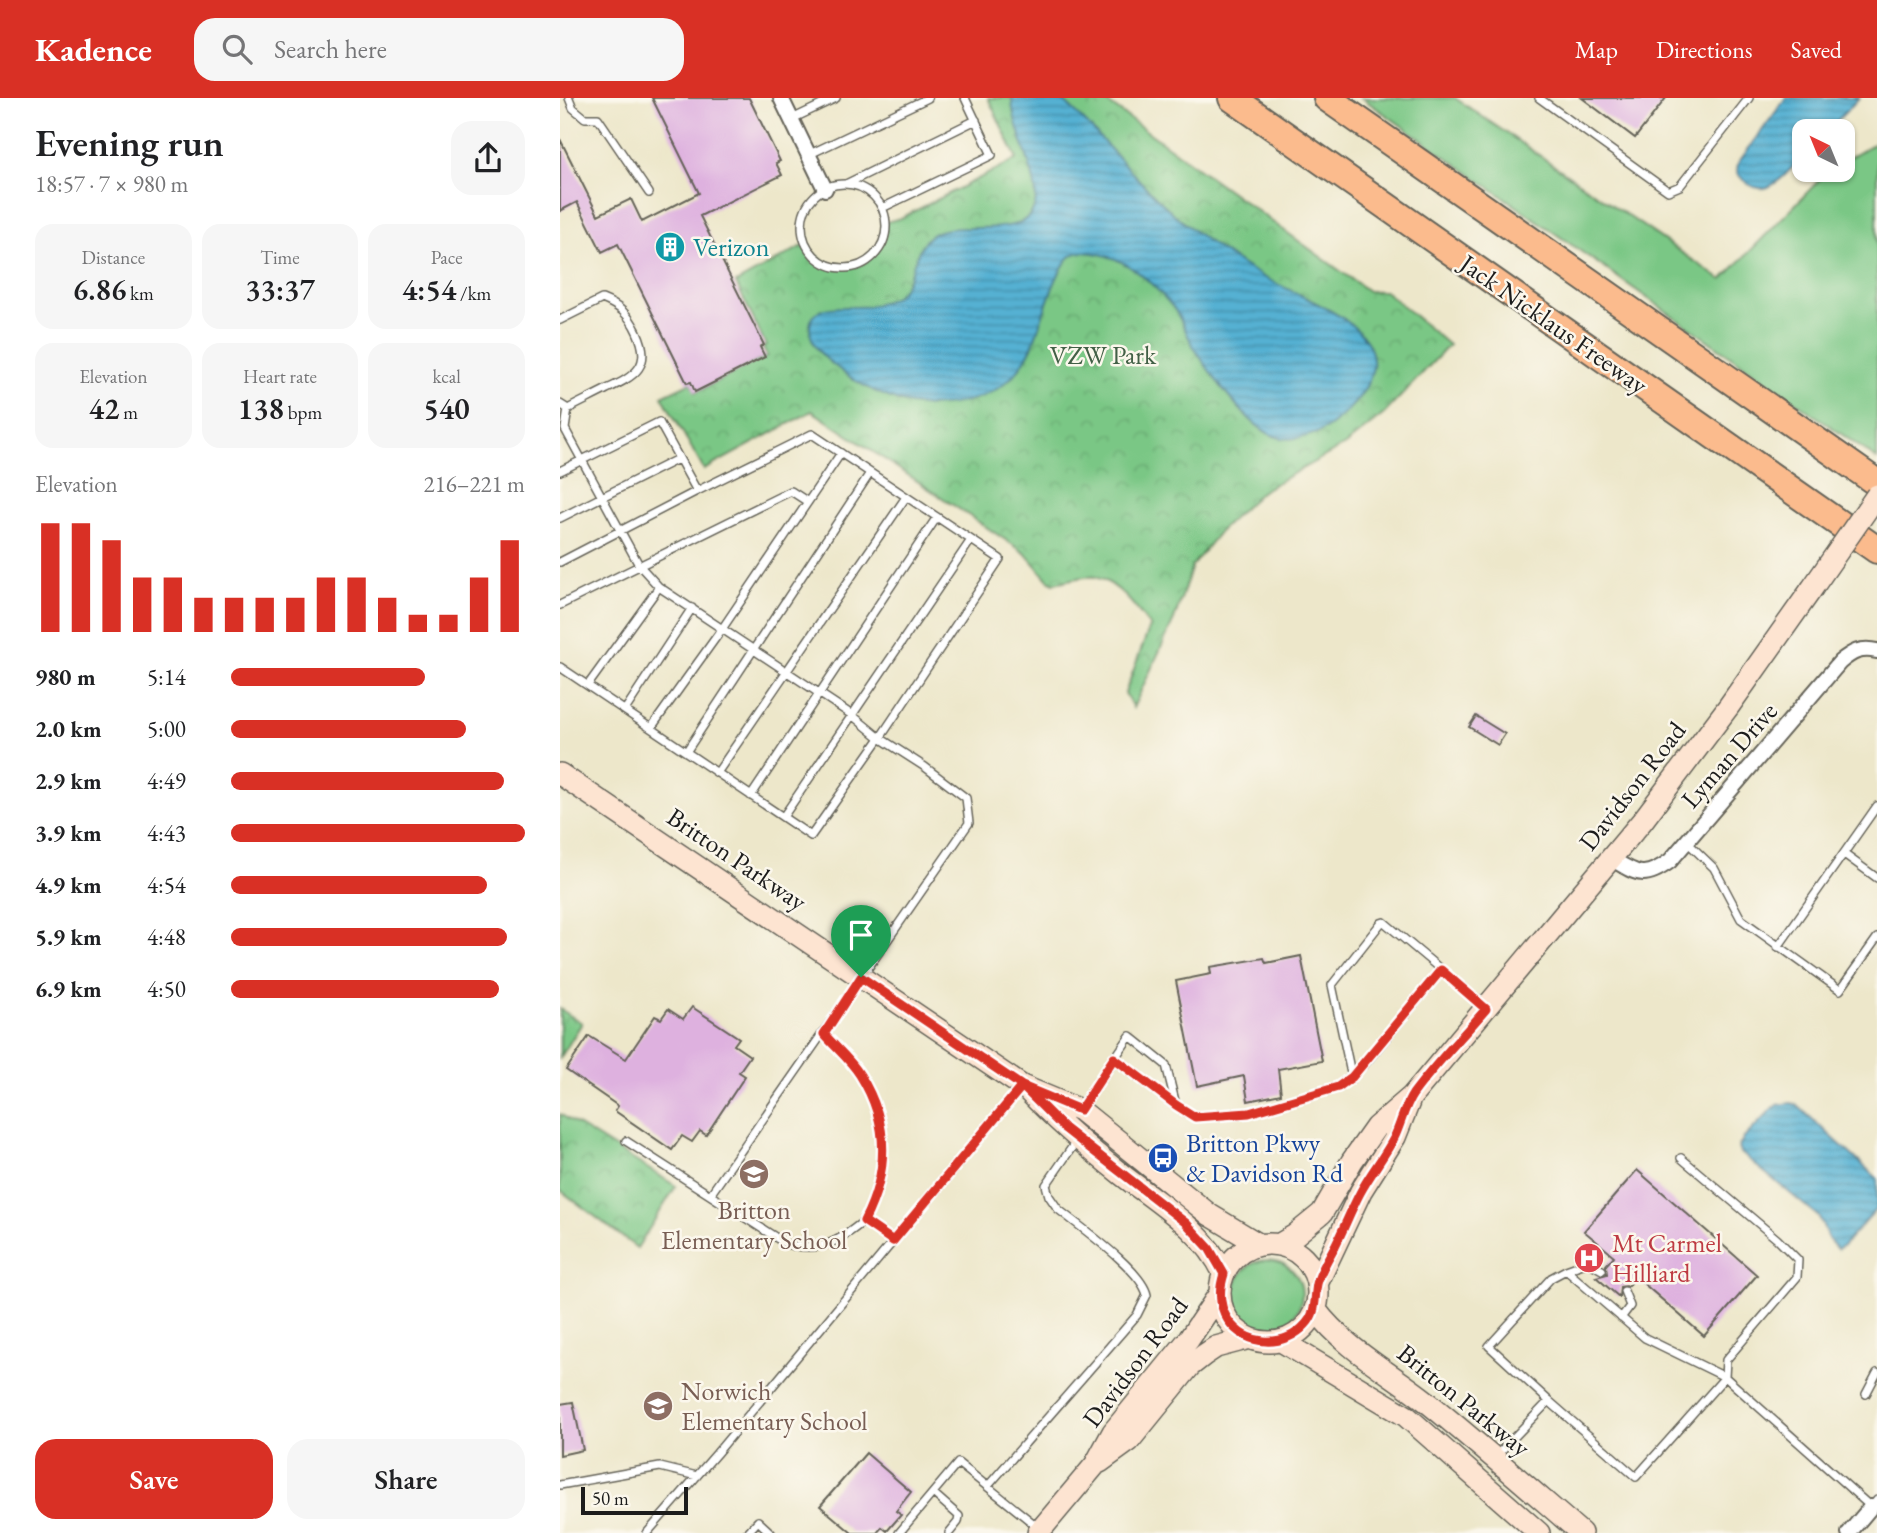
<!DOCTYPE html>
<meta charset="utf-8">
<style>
:root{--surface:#fff;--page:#f6f6f6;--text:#202124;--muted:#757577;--accent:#d93025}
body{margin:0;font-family:"EB Garamond",serif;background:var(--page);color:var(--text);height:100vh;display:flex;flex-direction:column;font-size:26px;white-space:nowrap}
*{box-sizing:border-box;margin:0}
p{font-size:23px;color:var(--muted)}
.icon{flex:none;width:38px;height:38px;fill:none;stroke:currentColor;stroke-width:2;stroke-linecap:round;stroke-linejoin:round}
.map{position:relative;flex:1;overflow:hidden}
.side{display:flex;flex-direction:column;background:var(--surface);width:560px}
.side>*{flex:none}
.needle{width:46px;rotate:317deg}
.tools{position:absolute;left:1232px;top:21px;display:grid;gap:14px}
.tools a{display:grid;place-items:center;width:63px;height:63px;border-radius:14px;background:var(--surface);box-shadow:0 2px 5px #0004;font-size:35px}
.scale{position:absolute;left:21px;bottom:18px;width:107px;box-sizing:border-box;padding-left:7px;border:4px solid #1c1c1c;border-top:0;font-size:19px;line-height:24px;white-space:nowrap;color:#1c1c1c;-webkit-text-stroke:5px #fbf7ec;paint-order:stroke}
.pin{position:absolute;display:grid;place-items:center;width:60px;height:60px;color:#fff;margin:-72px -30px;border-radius:50% 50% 50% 0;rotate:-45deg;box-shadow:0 0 7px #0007}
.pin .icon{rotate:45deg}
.round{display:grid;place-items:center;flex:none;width:74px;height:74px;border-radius:21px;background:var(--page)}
.overview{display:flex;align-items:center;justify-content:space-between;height:119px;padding:0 35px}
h1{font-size:38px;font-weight:600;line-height:52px}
.stats{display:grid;grid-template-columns:repeat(3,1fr);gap:10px;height:119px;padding:7px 35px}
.stats div{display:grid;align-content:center;border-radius:18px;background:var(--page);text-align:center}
.stats b{font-size:30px;font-weight:600}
.stats small{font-size:19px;font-weight:400}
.stats p{font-size:19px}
.chart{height:196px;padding:14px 35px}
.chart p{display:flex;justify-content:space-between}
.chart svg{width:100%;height:126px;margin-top:7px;stroke:var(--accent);stroke-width:6}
.primary-button{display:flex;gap:14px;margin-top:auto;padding:14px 35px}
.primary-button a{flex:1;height:80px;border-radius:21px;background:var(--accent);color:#fff;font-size:28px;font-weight:600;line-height:80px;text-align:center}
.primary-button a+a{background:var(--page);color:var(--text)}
ul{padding:0 35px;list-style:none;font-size:23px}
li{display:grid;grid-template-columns:112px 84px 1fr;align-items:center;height:52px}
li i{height:18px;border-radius:9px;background:var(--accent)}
header{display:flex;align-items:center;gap:42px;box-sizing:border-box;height:98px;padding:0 35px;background:var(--accent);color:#fff}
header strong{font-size:33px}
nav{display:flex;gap:38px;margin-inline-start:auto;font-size:24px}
.search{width:490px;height:63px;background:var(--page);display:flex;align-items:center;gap:18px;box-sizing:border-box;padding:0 24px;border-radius:21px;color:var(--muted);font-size:26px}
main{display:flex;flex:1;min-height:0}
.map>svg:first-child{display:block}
</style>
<header>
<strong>Kadence</strong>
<div class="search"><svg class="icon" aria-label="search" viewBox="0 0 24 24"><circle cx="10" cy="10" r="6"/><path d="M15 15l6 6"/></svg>Search here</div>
<nav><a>Map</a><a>Directions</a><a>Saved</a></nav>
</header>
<main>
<section class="side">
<div class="overview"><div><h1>Evening run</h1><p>18:57 · 7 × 980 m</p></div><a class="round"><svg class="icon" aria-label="share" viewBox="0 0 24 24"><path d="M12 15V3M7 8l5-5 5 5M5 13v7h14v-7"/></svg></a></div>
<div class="stats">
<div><p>Distance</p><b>6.86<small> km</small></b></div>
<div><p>Time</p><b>33:37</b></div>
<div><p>Pace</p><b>4:54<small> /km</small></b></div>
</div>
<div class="stats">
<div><p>Elevation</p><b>42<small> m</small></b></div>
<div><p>Heart rate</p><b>138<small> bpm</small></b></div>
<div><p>kcal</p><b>540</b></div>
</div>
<div class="chart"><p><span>Elevation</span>216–221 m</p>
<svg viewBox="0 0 160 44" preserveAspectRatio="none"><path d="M5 44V6M15 44V6M25 44V12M35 44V25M45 44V25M55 44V32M65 44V32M75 44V32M85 44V32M95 44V25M105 44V25M115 44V32M125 44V38M135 44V38M145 44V25M155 44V12"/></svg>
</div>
<ul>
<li><b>980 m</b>5:14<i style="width:66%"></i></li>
<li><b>2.0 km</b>5:00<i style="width:80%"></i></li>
<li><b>2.9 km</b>4:49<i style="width:93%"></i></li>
<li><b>3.9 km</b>4:43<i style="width:100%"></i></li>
<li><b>4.9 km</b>4:54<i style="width:87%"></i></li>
<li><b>5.9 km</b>4:48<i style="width:94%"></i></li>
<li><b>6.9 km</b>4:50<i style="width:91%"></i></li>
</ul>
<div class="primary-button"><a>Save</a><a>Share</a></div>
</section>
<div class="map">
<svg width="1317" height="1435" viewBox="0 0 1317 1435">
<defs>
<pattern id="park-crowns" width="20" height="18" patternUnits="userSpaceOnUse" patternTransform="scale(1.75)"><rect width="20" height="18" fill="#7ac785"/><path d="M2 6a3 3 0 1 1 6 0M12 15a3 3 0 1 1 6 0" fill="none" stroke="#69aa72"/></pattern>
<pattern id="water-rules" width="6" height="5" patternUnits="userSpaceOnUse" patternTransform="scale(1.75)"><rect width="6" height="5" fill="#55b1d3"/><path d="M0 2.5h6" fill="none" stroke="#468faa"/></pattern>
</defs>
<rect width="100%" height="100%" fill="#fbf7ec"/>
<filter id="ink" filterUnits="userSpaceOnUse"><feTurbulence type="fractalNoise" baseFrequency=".0143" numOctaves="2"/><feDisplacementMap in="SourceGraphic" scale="14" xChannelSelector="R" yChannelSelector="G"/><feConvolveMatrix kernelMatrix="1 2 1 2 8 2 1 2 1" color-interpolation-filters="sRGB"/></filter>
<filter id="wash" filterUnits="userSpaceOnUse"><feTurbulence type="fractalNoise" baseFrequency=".00686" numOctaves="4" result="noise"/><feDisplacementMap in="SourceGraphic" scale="28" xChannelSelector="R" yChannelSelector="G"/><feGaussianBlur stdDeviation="1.57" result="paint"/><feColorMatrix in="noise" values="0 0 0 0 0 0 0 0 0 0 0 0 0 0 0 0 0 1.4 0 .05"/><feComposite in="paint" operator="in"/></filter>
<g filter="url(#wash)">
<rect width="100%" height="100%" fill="#ede7ca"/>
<path fill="#7ac785" stroke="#4b7250" stroke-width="2" d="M802 0H895L1162 182 1269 72H1283V63L1317 44V361Z
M674 1196a34 34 0 1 1 68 0a34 34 0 1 1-68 0Z"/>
<path fill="url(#park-crowns)" stroke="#4b7250" stroke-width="2" d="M428 0H541L808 193H825L889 247 824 316 785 347 702 393 660 433 632 468 614 522 573 610 565 595 590 528C577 511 559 486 538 480 526 476 507 483 494 485L488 482 465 455 252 313 144 372 102 298 131 284 136 294 207 258 203 250 206 247 176 185 246 146C274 185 323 174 326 124L341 120 457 61Z
M0 911 22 925 0 960Z
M0 1016 116 1088 77 1150 0 1092Z"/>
<path fill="url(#water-rules)" stroke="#386678" stroke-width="2" d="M452 0H500C535 30 562 67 596 99 626 129 663 156 700 177 733 197 819 222 813 269 809 293 789 313 771 327 758 337 733 344 717 339 689 331 650 275 635 251 626 237 622 220 612 208 591 183 566 159 533 155 525 154 516 153 510 159 495 173 480 228 472 249 465 264 456 277 443 287 415 307 365 314 333 301 317 295 297 285 283 274 269 264 250 250 250 231 249 200 292 212 310 208 317 206 327 203 333 200 357 185 350 145 377 134 403 123 461 142 474 110 484 86 451 29 452 0Z
M1226 0H1299L1267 33H1244V57C1222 79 1204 109 1177 75L1178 65Z
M1232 1005 1238 1008 1317 1080V1110L1284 1147 1277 1151 1269 1142 1259 1119 1181 1055 1179 1048 1183 1041 1211 1012 1217 1007Z"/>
<g id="blocks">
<path fill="#deb1df" d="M92 0H189L220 63 216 65 222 77 140 118 204 247 200 249 205 259 135 294 131 284 127 285 58 146 42 154 17 104 0 113V41L38 117 71 101 82 124 139 95Z
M1022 0H1106L1075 40Z
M916 618 945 636 938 647 909 629Z
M741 858 762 963 718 971 721 996 688 1003 684 978 637 988 616 883 651 876 650 869 704 860 706 865Z
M132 909 179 940 174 947 190 958 179 974 185 978 146 1037 140 1033 132 1044 122 1038 112 1052 55 1013 58 1008 6 972 29 938 66 961 95 918 101 921 108 911 123 921Z
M1077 1072 1197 1177 1144 1238 1076 1179 1068 1188 1060 1189 1059 1199 1036 1179 1047 1176 1046 1167 1054 1158 1024 1133Z
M13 1304 23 1352 0 1357V1306Z
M306 1355 351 1394 336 1413 341 1417 327 1433 322 1429 317 1435H292L260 1408Z"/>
</g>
</g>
<g filter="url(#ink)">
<use href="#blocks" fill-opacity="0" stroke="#656359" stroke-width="2"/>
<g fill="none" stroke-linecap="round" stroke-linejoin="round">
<g stroke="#656359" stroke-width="10">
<path id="lane" d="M9 0 13 10 25 20H38L89 95
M979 0 1108 93 1120 88 1189 0
M232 21 276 0
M250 56 368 0
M286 86 416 22
M242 128a42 42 0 1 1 84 0a42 42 0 1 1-84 0Z
M322 110 432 57 405 0
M0 222 42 201C60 208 69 217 77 234 93 268 75 278 47 291 34 298 21 304 8 311L0 306
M0 373 99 324 137 393 252 336 440 461 320 640 365 669 406 700 409 725 150 1097
M0 420 118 361
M0 464 137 393
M0 507 231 393 248 404
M0 569 251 738 320 640 292 617 99 489 79 467 5 331 8 311
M28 587 99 489
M65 612 132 510
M91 630 162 531 281 355
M126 654 310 375
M157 675 346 399
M191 698 377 419
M223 719 411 442
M1127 744 1154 770 1181 821 1280 892 1317 840
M1284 756 1317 780
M1218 849 1317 708
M881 872 923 908
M264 936C275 949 291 962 300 977 330 1025 329 1074 304 1123
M554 960 615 1007
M520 1011 570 938 606 967 616 1007 635 1019 689 1015 778 989 804 967 880 874 879 870 824 824 821 825 772 887 792 980
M66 1043 226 1146C261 1155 278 1144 304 1123L333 1143
M1006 1172 1028 1164 1042 1172
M1061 1220 1070 1208 1064 1193
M1306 1296 1317 1275
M989 1303 929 1248 991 1180 1006 1172 1085 1240 1165 1279 1311 1409 1317 1402
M937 1357 989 1303 1076 1379 1165 1279 1166 1262 1237 1179 1238 1162 1217 1141 1121 1060
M0 1387 100 1369 137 1378
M428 1388 577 1217 587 1197C582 1172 520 1129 498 1111L489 1098 486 1087 517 1042
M373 1395 399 1418 398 1424 389 1435
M87 1435 156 1356 460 991
M187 1435 198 1423 211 1435
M339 1435 398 1365 479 1430"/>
</g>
<g stroke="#656359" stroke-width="18">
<path id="street" d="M221 0 265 91
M1052 761C1077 776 1084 782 1110 763L1280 564C1292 554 1301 549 1317 553
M1289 1435 1311 1409"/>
</g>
<g stroke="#656359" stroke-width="24">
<path id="secondary" d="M0 676 462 988 520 1012 650 1117 700 1147
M469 994C498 1024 528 1050 561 1076 599 1106 643 1131 664 1176
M660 1195a49 49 0 1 1 98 0a49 49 0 1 1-98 0Z
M718 1147 735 1137 762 1115 792 1063 816 1029 852 998 1083 722 1169 608 1251 492
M757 1186 801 1093 835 1039 849 1004
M755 1211C785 1251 828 1273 866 1303 919 1346 970 1391 1021 1435
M721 1243 846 1318 979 1435
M540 1364 569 1343 630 1268 644 1257 656 1249 690 1240
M478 1435 535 1367 553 1334 629 1241 660 1195"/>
</g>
<g stroke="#656359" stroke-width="30">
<path id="highway" d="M672 0 1317 452
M767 0 1317 385"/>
</g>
<use href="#lane" stroke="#fff" stroke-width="7"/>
<use href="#street" stroke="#fff" stroke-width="14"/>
<use href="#secondary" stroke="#fde4d1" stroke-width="21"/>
<use href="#highway" stroke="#fbbb8d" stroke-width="26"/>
<g stroke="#656359" stroke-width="24" stroke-linecap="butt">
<path id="secondary-bridge" d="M1251 492 1317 397"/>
</g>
<use href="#secondary-bridge" stroke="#fde4d1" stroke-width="21"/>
</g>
</g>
<g fill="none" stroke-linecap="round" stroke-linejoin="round" filter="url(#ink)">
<g stroke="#fff" stroke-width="14">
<path id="route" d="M301 879 264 936C275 949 291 962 300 977 330 1025 329 1074 304 1123L333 1143 462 988 504 1030 626 1125 649 1150 664 1176C659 1191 659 1208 668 1222 686 1249 725 1250 746 1226 757 1214 754 1202 757 1186 760 1173 769 1159 775 1148 784 1130 791 1112 800 1095 810 1076 824 1059 834 1040 841 1026 844 1009 853 996 875 966 902 939 926 911L881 872 792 979 778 989 689 1015 635 1019 616 1007 554 960 520 1012 462 988 301 879"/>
</g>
<use href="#route" stroke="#d93025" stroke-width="9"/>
</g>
<defs>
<g id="building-disc" transform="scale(1.575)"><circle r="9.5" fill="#0f9aa8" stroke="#fbf7ec"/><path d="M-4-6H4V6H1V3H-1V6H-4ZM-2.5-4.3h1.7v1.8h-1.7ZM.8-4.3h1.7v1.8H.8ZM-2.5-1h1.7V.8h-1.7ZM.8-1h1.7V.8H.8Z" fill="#fff"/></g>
<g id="bus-disc" transform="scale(1.575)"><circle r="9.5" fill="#1a4fb4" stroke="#fbf7ec"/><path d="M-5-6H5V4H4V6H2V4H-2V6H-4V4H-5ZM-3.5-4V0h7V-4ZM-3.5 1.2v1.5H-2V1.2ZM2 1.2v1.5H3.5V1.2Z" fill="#fff"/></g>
<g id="school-disc" transform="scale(1.575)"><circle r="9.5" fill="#8d6e63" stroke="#fbf7ec"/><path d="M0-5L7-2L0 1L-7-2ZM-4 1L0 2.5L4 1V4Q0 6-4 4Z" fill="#fff"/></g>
<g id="hospital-disc" transform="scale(1.575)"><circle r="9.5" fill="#e0444e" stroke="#fbf7ec"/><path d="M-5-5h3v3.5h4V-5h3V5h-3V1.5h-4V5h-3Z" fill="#fff"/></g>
</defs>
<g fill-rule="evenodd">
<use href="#building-disc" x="110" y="149"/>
<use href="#bus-disc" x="603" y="1060"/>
<use href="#school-disc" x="194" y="1076"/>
<use href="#hospital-disc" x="1029" y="1160"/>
<use href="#school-disc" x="98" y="1308"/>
</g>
<g text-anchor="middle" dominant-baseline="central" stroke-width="5" stroke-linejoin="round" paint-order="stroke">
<g font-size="26" fill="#0d838f" stroke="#fbf7ec" text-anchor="start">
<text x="133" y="149">Verizon</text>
</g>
<g font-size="26" fill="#1c1c1c" stroke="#fbf7ec">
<text transform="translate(994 226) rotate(35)">Jack Nicklaus Freeway</text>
<text transform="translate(1169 657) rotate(-49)">Lyman Drive</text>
<text transform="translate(1072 688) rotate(-52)">Davidson Road</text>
<text transform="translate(177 761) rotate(34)">Britton Parkway</text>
<text transform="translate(575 1264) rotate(-53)">Davidson Road</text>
<text transform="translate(904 1302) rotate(39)">Britton Parkway</text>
</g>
<g font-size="26" fill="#426046" stroke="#fbf7ec">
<text x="543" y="257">VZW Park</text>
</g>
<g font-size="26" fill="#164399" stroke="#fbf7ec" text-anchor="start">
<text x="626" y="1045">Britton Pkwy<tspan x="626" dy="30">&amp; Davidson Rd</tspan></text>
</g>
<g font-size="26" fill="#785e54" stroke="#fbf7ec">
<text x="194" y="1112">Britton<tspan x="194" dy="30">Elementary School</tspan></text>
<text x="121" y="1293" text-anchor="start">Norwich<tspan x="121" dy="30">Elementary School</tspan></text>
</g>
<g font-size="26" fill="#be3a42" stroke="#fbf7ec" text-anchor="start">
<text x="1052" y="1145">Mt Carmel<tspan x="1052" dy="30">Hilliard</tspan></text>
</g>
</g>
</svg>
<div class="tools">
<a><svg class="needle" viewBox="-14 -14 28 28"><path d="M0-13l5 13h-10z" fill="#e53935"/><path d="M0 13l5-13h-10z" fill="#757577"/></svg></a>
</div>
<div class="scale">50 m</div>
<div class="pin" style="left:301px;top:879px;background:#1e9e55"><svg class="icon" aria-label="arrive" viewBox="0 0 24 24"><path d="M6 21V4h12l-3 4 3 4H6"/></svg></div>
</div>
</main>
